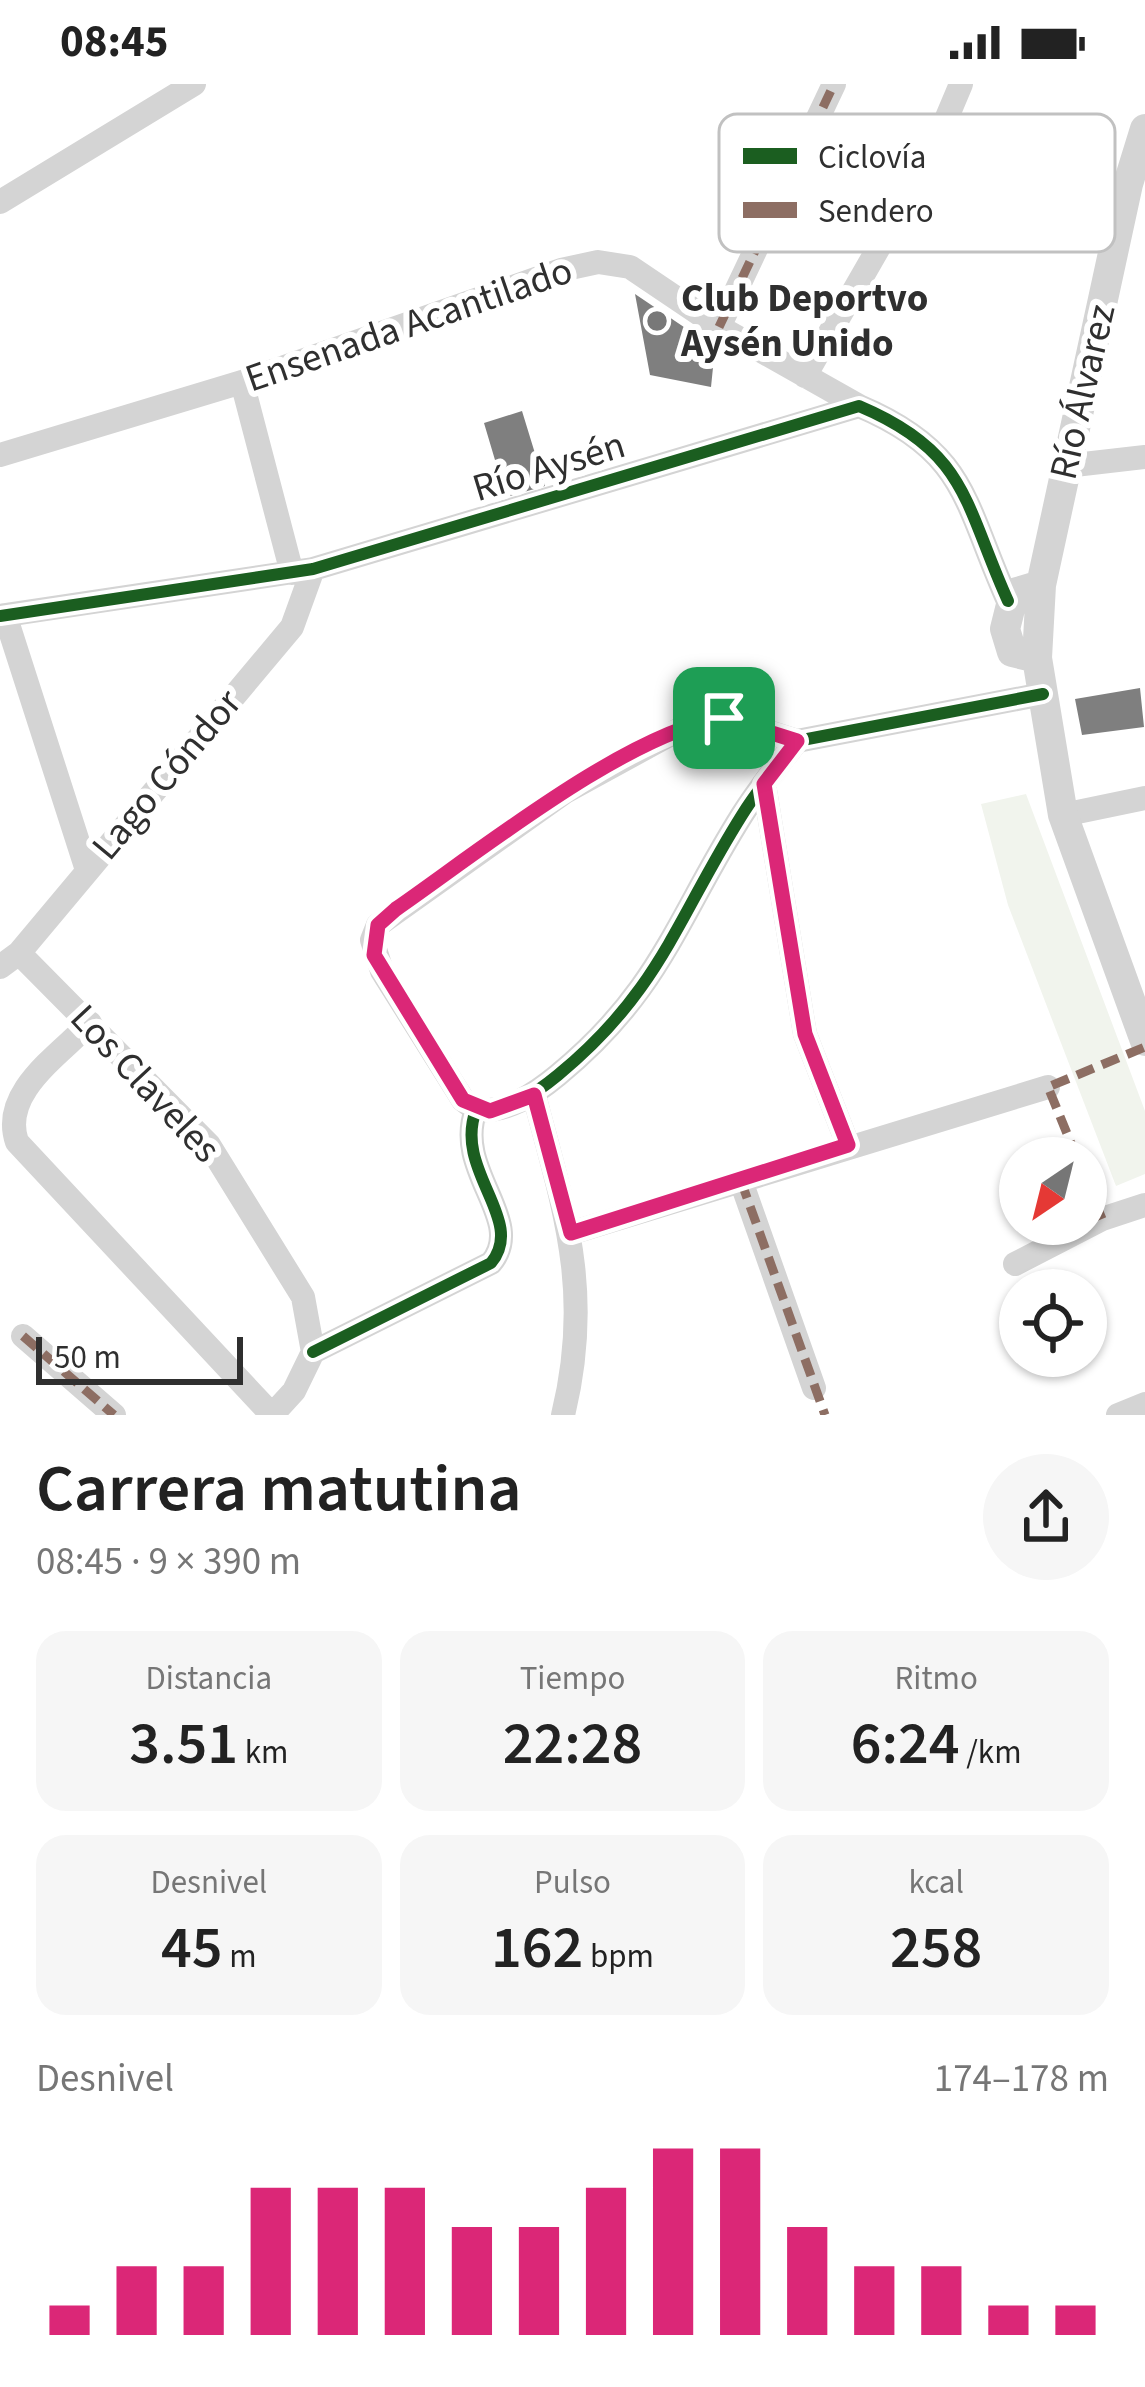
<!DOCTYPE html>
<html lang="es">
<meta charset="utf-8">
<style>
:root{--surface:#fff;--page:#f6f6f6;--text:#222;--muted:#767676;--accent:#db2777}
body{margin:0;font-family:"Source Sans 3",sans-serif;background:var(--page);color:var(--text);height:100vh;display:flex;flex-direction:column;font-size:45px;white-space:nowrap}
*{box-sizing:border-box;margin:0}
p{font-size:39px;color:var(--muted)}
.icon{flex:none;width:66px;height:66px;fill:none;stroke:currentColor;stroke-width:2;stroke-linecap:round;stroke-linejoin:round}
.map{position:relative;height:1331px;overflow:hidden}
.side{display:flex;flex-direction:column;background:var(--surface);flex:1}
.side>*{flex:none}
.needle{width:78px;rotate:215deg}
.controls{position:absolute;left:999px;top:1053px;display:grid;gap:24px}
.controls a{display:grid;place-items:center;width:108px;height:108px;border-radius:50%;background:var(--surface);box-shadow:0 3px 9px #0004;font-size:60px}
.scale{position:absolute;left:36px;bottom:30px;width:207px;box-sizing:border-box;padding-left:12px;border:6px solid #2f2f2f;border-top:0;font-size:33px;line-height:42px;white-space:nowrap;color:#2f2f2f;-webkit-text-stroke:9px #fff;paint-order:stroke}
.pin{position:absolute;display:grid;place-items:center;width:102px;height:102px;color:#fff;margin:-51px;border-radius:24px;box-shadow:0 6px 18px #0006}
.round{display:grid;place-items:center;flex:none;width:126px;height:126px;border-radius:63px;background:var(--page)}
.headline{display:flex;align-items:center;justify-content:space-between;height:204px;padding:0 36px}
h1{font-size:66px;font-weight:600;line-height:90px}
.stats{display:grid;grid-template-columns:repeat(3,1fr);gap:18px;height:204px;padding:12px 36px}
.stats div{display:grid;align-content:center;border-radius:30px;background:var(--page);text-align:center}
.stats b{font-size:60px;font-weight:600}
.stats small{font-size:33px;font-weight:400}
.stats p{font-size:33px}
.chart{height:336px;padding:24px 36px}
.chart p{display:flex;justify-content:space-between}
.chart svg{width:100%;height:216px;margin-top:12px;stroke:var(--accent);stroke-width:6}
.status{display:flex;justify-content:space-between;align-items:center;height:84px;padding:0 60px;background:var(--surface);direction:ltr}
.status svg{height:33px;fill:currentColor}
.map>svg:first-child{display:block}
</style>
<div class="status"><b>08:45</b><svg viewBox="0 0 49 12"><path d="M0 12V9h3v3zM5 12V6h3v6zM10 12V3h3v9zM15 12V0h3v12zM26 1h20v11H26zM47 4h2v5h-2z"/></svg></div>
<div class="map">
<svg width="1145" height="1331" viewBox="0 0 1145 1331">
<rect width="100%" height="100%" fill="#fff"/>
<path fill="#f1f4ed" d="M1026 710 1145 1027V1090L1116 1102 1008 821 981 720Z"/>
<path fill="#7f7f7f" d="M635 210 715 264 711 303 650 291Z
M522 327 545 402 506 413 484 339Z
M1140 604 1144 643 1082 651 1075 615Z"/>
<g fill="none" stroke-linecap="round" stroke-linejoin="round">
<path stroke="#d4d4d4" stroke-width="24" d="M0 118 194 0
M719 243 834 0
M805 292 929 76 961 0
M242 298 292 489
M0 371 242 298 561 186 598 178 630 183 719 243 859 322
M1066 382 1145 373
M5 531 87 786
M0 532 313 485 859 322C968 368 964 420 1008 517
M764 700 805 950 848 1061
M1063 731 1145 714
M19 869 209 1061 303 1213 313 1268 294 1307 272 1331
M0 883 19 869 292 543 313 485
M90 939C58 972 0 1009 17 1058L272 1331
M534 1011C565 1128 593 1209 563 1331
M476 1026 463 1016 382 887 372 856 378 841 565 708 693 638 725 634 797 657
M741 1097 814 1304
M571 1149 1048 1003
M1015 1180 1102 1135 1145 1121
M23 1252 114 1331
M313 1268 491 1179C527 1136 453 1087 476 1026 507 1029 535 1010 558 991 660 907 676 836 742 731 758 705 778 681 797 657L1043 610
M1118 1331 1145 1320"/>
<path stroke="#d4d4d4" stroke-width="30" d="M1145 45 1128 100 1041 501 1037 574 1063 731 1145 957
M1037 574 1012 568 1005 545 1014 509 1041 501"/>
<path stroke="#8d6e63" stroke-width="9" stroke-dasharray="18 9" stroke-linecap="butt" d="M719 243 834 0
M1077 1074 1048 1003 1145 963
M1086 1096 1102 1135
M741 1097 825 1331
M23 1252 114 1331"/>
<g stroke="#fff" stroke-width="20">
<path id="cycleway" d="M0 532 313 485 859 322C968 368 964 420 1008 517
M313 1268 491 1179C527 1136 453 1087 476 1026 507 1029 535 1010 558 991 660 907 676 836 742 731 758 705 778 681 797 657L1043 610"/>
</g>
<use href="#cycleway" stroke="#1b5e20" stroke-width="12"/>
</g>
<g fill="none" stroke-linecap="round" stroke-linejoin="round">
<g stroke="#fff" stroke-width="24">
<path id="route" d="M724 634 797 657 764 700 805 950 848 1061 571 1149 534 1011 490 1027 463 1016 374 871 378 841 396 825C477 769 631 646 724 634Z"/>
</g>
<use href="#route" stroke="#db2777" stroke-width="15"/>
</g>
<circle fill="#787878" stroke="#fff" stroke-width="4.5" cx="657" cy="237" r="12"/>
<g text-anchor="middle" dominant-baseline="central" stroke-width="12" stroke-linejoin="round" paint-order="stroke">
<g font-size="39" font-weight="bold" fill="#2f2f2f" stroke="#fff" text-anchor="start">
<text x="681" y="215">Club Deportvo<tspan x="681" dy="45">Aysén Unido</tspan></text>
</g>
<g font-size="39" fill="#2f2f2f" stroke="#fff">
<text transform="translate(409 241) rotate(-19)">Ensenada Acantilado</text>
<text transform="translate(1083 308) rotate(-77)">Río Álvarez</text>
<text transform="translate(549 383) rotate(-17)">Río Aysén</text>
<text transform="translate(167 691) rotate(-50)">Lago Cóndor</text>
<text transform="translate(145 1000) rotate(47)">Los Claveles</text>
</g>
</g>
<rect x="719" y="30" width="396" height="138" rx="18" fill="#fff" stroke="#c1c1c1" stroke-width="3"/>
<rect x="743" y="64" width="54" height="16" fill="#1b5e20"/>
<rect x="743" y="118" width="54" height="16" fill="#8d6e63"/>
<g font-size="33" fill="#2f2f2f">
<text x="818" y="84">Ciclovía</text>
<text x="818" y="138">Sendero</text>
</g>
</svg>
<div class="controls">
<a><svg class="needle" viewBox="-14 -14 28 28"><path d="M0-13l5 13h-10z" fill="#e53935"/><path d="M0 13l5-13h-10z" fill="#767676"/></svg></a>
<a><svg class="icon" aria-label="locate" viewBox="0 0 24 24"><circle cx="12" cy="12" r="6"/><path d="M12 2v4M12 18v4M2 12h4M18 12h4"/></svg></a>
</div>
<div class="scale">50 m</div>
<div class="pin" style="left:724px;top:634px;background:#1e9e55"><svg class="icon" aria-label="arrive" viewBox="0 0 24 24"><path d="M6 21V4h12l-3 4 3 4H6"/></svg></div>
</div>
<section class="side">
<div class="headline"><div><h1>Carrera matutina</h1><p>08:45 · 9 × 390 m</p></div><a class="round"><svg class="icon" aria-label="share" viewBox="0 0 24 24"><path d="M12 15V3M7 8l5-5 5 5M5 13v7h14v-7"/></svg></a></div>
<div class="stats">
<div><p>Distancia</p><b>3.51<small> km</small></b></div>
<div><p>Tiempo</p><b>22:28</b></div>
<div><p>Ritmo</p><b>6:24<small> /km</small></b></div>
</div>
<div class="stats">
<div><p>Desnivel</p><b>45<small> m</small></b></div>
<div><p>Pulso</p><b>162<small> bpm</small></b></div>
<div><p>kcal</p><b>258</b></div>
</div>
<div class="chart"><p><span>Desnivel</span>174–178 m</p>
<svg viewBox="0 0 160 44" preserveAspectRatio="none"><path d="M5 44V38M15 44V30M25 44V30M35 44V14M45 44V14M55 44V14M65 44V22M75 44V22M85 44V14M95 44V6M105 44V6M115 44V22M125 44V30M135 44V30M145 44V38M155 44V38"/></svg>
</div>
</section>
